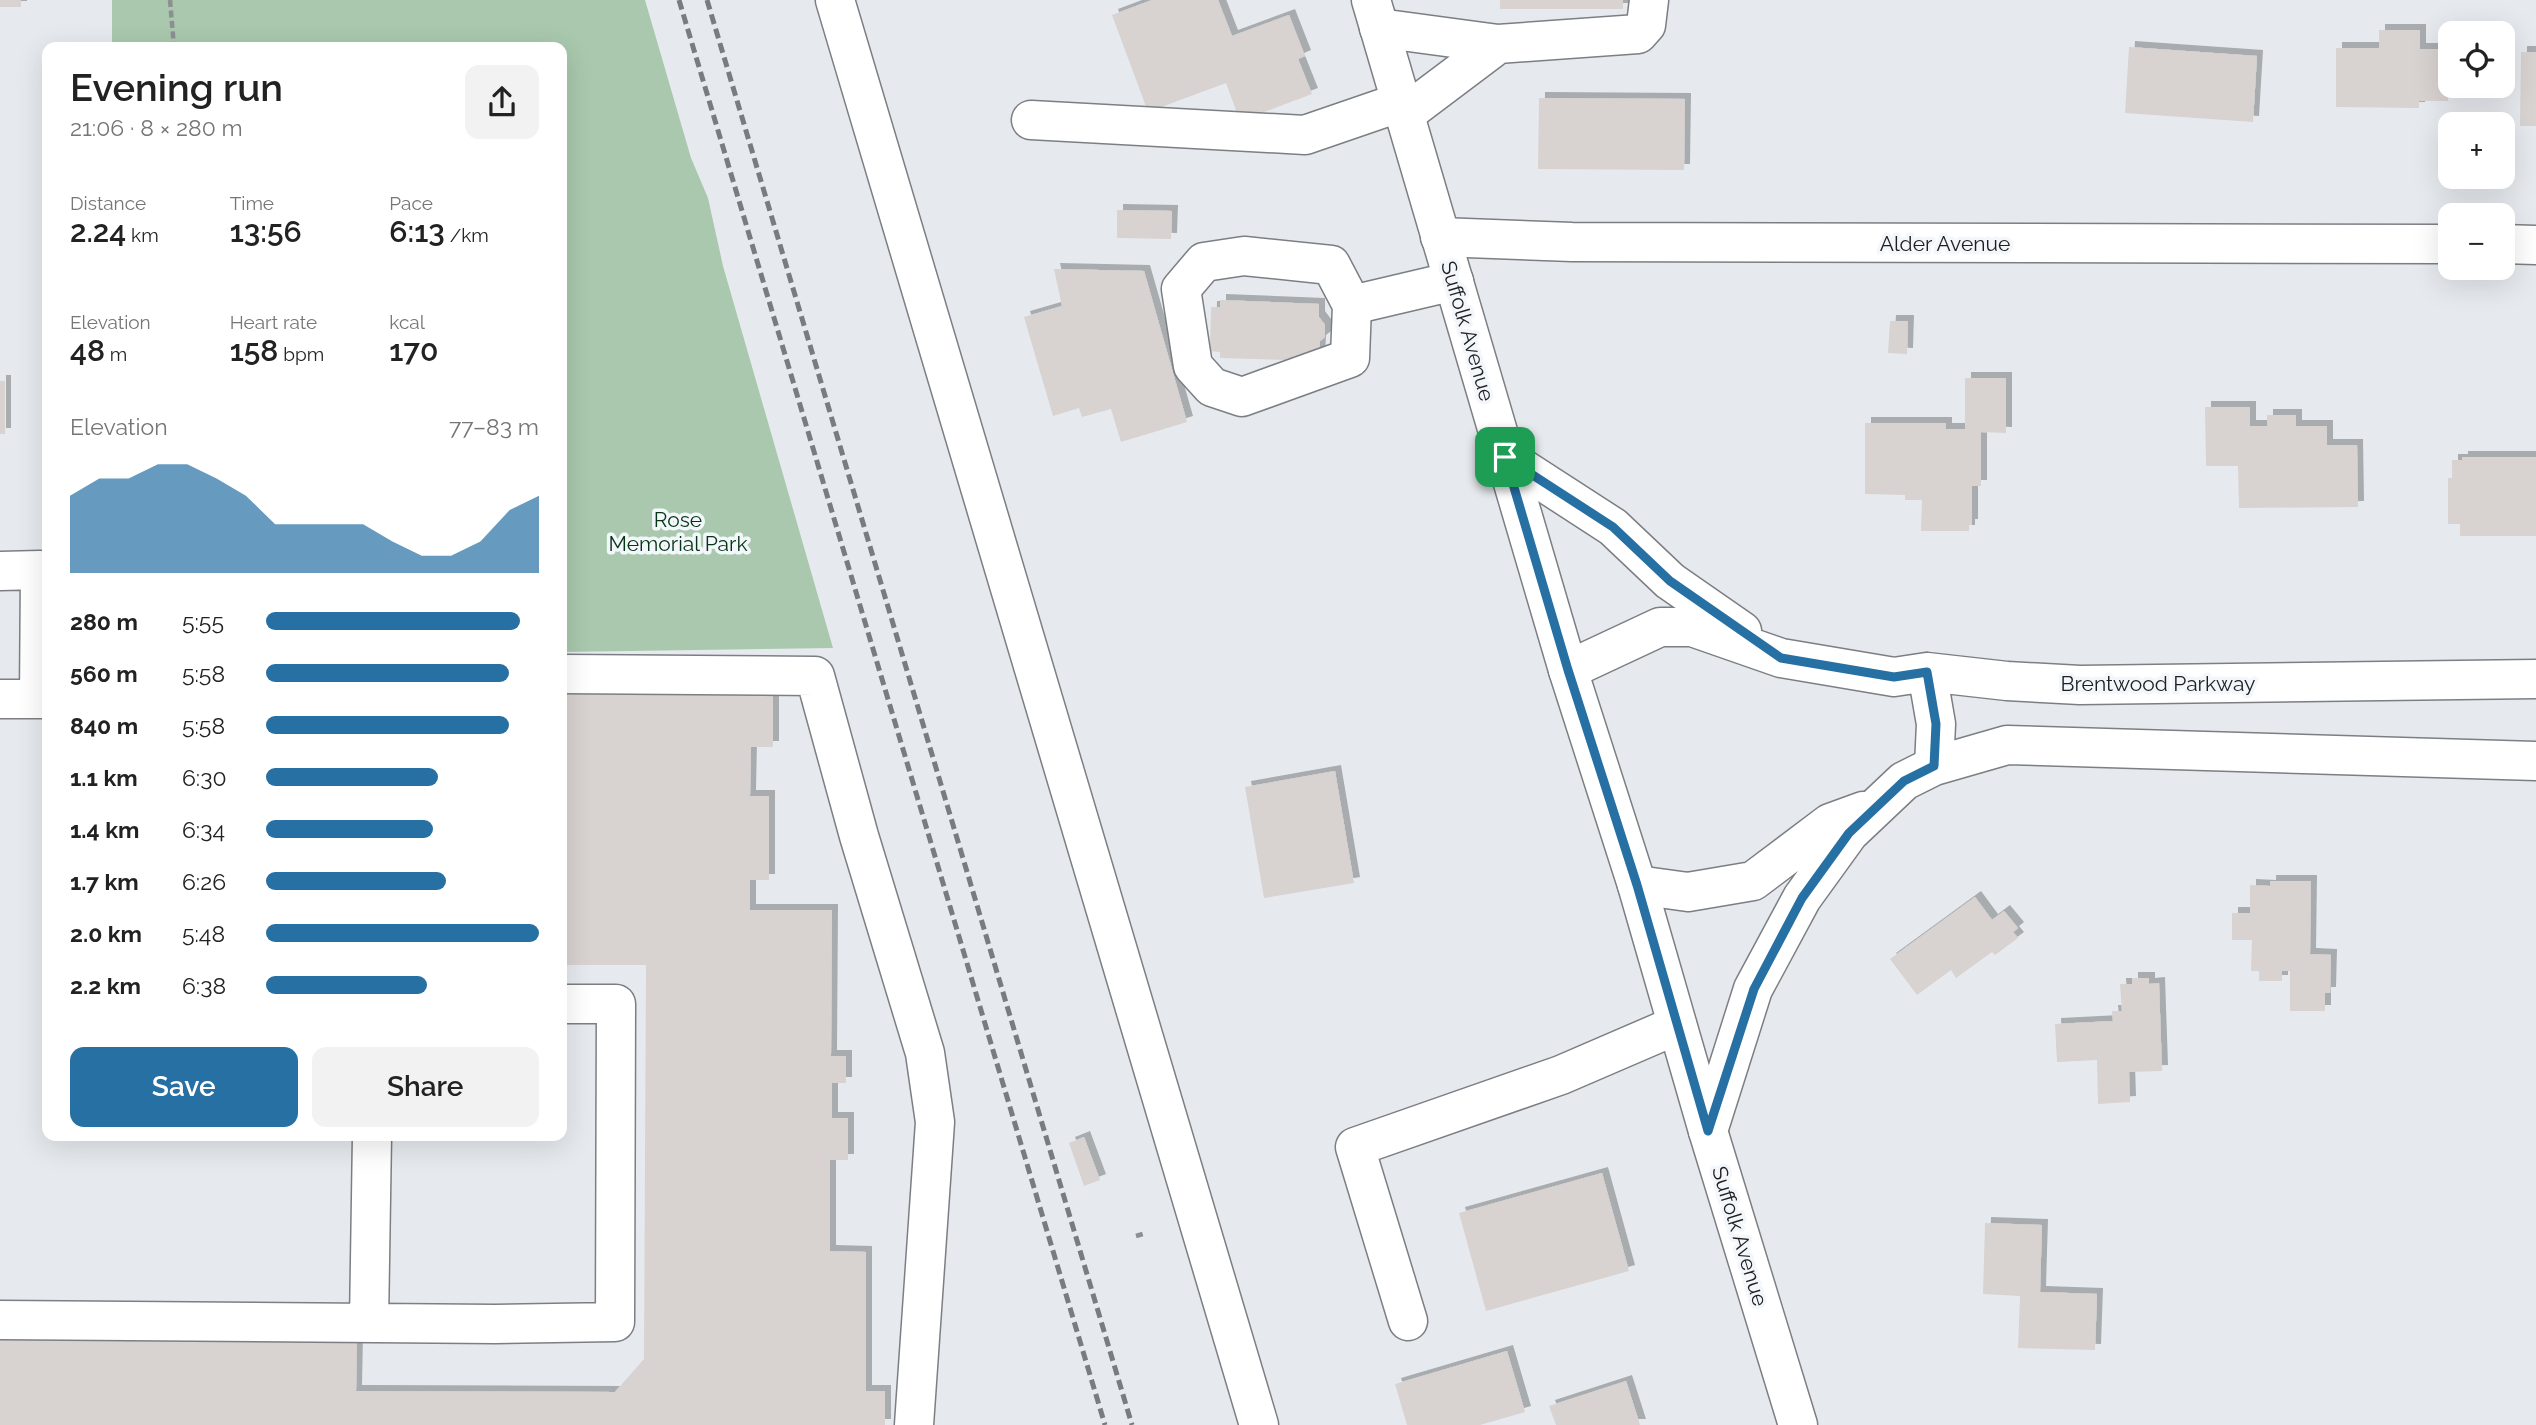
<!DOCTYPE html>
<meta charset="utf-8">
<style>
:root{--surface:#fff;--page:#f2f2f2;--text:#222;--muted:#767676;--accent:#2770a4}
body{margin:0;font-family:Raleway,sans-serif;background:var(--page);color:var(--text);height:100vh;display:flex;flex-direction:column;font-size:26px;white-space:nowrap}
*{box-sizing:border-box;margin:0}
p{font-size:23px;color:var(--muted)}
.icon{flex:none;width:38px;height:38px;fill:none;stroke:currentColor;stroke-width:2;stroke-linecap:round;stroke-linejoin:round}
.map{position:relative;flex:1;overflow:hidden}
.drawer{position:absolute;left:42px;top:42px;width:525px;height:1099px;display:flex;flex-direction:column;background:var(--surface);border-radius:14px;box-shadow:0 7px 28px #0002}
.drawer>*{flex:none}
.fabs{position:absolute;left:2438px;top:21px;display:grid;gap:14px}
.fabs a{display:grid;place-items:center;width:77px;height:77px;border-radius:14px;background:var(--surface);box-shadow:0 7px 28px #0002;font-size:35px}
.pin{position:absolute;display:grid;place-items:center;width:60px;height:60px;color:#fff;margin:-30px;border-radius:14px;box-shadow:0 4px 10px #0006}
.round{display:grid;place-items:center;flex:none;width:74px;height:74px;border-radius:14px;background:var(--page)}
.overview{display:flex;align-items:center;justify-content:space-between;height:119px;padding:0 28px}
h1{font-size:38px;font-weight:600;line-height:52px}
.stats{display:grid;grid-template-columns:repeat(3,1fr);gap:10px;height:119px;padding:7px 28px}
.stats div{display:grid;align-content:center}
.stats b{font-size:30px;font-weight:600}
.stats small{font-size:19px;font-weight:400}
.stats p{font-size:19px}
.chart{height:196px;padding:14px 28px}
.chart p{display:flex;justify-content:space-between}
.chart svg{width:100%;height:126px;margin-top:7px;fill:var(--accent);opacity:.7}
.action{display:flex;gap:14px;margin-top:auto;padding:14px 28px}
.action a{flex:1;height:80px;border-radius:14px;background:var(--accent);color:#fff;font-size:28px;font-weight:600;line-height:80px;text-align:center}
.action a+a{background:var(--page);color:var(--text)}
ul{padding:0 28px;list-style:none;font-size:23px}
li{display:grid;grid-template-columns:112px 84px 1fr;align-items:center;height:52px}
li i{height:18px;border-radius:9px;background:var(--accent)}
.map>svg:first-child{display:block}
</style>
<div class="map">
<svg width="2536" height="1425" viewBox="0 0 2536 1425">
<defs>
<filter id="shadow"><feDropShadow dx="6" dy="-6" stdDeviation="0" flood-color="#0004"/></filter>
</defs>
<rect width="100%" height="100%" fill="#e6eaee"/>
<path fill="#a9c8ad" d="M112 0H645L691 158 708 198 723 266 833 648 562 652V47H112Z"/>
<path fill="#d8d2d1" filter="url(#shadow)" d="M0 0H21V7H0Z
M1152 0H1218L1232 36 1289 15 1305 56 1298 59 1312 94 1240 121 1226 83 1148 112 1112 15Z
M1500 0H1623V9H1500Z
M2379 30H2420V49H2448V101H2419V108L2336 107V48H2379Z
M2129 47 2257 56 2253 122 2125 113Z
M2521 52H2536V126H2520Z
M1539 98 1685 99 1684 170 1538 169Z
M1117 210 1172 211 1171 239 1117 238Z
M1054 269 1144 271 1187 422 1121 442 1111 409 1082 417 1079 408 1053 416 1024 317 1062 306Z
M1220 300 1319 304V317L1325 325V337L1320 341 1319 361 1220 358V352L1210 351 1211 307H1220Z
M1890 321H1908L1907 354 1888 353Z
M1965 378H2006V433L1981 432V486H1972V525H1969V531H1921L1922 500H1905V495L1865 494V423H1946V429H1965Z
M0 381H5V434H0Z
M2205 407H2250V426H2267V415H2296V426H2327V445H2357L2358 507 2239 508 2238 466H2206Z
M2462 457H2536V536H2460V524H2448V478H2452V460H2462Z
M562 684 773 689V747H751L750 796H769V880H750V910H832L831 1056H846V1083H832V1118H848V1160H830V1251L866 1252V1391H885V1425H0V1338L357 1340 356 1391 615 1392 644 1359 646 965H562Z
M1335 771 1354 883 1264 898 1245 787Z
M2270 881H2311L2310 954 2331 955 2330 993H2325V1011H2290V971H2282V981H2259V971H2251L2252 940H2232V913H2250V885L2270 886Z
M1975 897 1992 920 2004 911 2018 928 2013 932 2018 938 1995 955 1992 952 1956 978 1951 970 1917 995 1890 959Z
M2132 978H2149V984L2159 983 2162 1071 2129 1072 2130 1102 2098 1104 2097 1060 2057 1062 2055 1024 2113 1021 2112 1011H2122L2120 984H2132Z
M1084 1137 1100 1180 1084 1186 1069 1143Z
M1602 1173 1629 1271 1486 1311 1459 1213Z
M1985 1223 2042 1225 2040 1292 2097 1294 2095 1350 2018 1348 2020 1296 1983 1294Z
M1507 1351 1525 1412 1480 1425H1407L1395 1384Z
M1626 1381 1640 1425H1556L1549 1406Z"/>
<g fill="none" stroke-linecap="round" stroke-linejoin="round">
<g stroke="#7b7f83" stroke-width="41">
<path id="minor" d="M835 0 1259 1425
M1379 28 1498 44 1638 34 1646 25 1649 0
M1405 114 1498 44
M1031 120 1305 135 1401 102
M1440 237 1572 242 2450 244
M2502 244 2536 245
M1352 305 1331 265 1244 256 1204 262 1181 289 1193 366 1212 387 1242 397 1350 358 1352 305 1454 281
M1505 457 1613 527 1670 581 1742 631
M0 571 40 570 39 699
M1568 670 1660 627H1692L1781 658 1894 677 1927 672 2007 681 2080 685 2536 679
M1927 672 1936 724 1934 766
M562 674 815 676 859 836 925 1053 935 1122 914 1425
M0 699H47
M1637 885 1688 892 1753 881 1830 823 1863 811
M1708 1131 1753 989 1802 898 1849 833 1904 781 1934 766 2007 745 2536 761
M0 1320 495 1324 615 1322 616 1004H562
M1408 1321 1355 1147 1561 1075 1677 1025
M369 1323 372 1136"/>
</g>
<g stroke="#7b7f83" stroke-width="41">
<path id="major" d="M1371 0 1568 670 1637 885 1708 1131 1798 1425"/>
</g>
<path stroke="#8d9092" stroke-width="4.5" stroke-dasharray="7 3.5" stroke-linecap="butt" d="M170 0 174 47
M1136 1236 1146 1233"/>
<use href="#minor" stroke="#fff" stroke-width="38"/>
<use href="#major" stroke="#fff" stroke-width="38"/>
<path stroke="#797c7e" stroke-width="5" stroke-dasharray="10 5" stroke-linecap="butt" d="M679 0 1105 1425
M707 0 1132 1425"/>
</g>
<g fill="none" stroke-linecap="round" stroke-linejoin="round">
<g stroke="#fff" stroke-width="14">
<path id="route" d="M1505 457 1613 527 1670 581 1781 658 1894 677 1927 672 1936 724 1934 766 1904 781 1849 833 1802 898 1754 989 1708 1131 1637 885 1568 670Z"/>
</g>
<use href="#route" stroke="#2770a4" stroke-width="9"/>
</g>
<g text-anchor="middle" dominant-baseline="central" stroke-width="7" stroke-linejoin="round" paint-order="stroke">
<g font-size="21" fill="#1d1f20" stroke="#f3f7fb">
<text x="1945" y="243">Alder Avenue</text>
<text transform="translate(1468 331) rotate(74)">Suffolk Avenue</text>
<text x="2158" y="683">Brentwood Parkway</text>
<text transform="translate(1740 1236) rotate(73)">Suffolk Avenue</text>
</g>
<g font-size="21" fill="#053513" stroke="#f3f7fb">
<text x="678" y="519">Rose<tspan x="678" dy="24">Memorial Park</tspan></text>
</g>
</g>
</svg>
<div class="fabs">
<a><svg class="icon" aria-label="locate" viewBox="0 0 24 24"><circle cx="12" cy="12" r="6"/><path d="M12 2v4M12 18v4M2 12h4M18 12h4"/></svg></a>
<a>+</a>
<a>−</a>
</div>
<div class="pin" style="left:1505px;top:457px;background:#1e9e55"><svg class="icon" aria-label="arrive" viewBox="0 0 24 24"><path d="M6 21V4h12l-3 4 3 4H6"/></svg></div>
<section class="drawer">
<div class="overview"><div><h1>Evening run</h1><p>21:06 · 8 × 280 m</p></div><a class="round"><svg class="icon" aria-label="share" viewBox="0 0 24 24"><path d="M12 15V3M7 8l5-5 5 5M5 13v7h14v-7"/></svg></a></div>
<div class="stats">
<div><p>Distance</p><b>2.24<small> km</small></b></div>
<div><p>Time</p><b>13:56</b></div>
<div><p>Pace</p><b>6:13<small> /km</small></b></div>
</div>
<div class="stats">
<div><p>Elevation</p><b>48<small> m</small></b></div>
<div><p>Heart rate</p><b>158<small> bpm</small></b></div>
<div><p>kcal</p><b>170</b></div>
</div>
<div class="chart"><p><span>Elevation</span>77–83 m</p>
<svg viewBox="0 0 160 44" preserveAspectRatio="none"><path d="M0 44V17L10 11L20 11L30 6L40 6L50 11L60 17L70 27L80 27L90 27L100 27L110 33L120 38L130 38L140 33L150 22L160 17V44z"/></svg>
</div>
<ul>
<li><b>280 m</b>5:55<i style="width:93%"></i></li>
<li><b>560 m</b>5:58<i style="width:89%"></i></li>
<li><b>840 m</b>5:58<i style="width:89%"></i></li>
<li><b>1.1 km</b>6:30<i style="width:63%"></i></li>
<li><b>1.4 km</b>6:34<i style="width:61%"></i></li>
<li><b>1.7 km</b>6:26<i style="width:66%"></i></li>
<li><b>2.0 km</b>5:48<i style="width:100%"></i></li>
<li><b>2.2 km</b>6:38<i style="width:59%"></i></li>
</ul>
<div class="action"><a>Save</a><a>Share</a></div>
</section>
</div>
